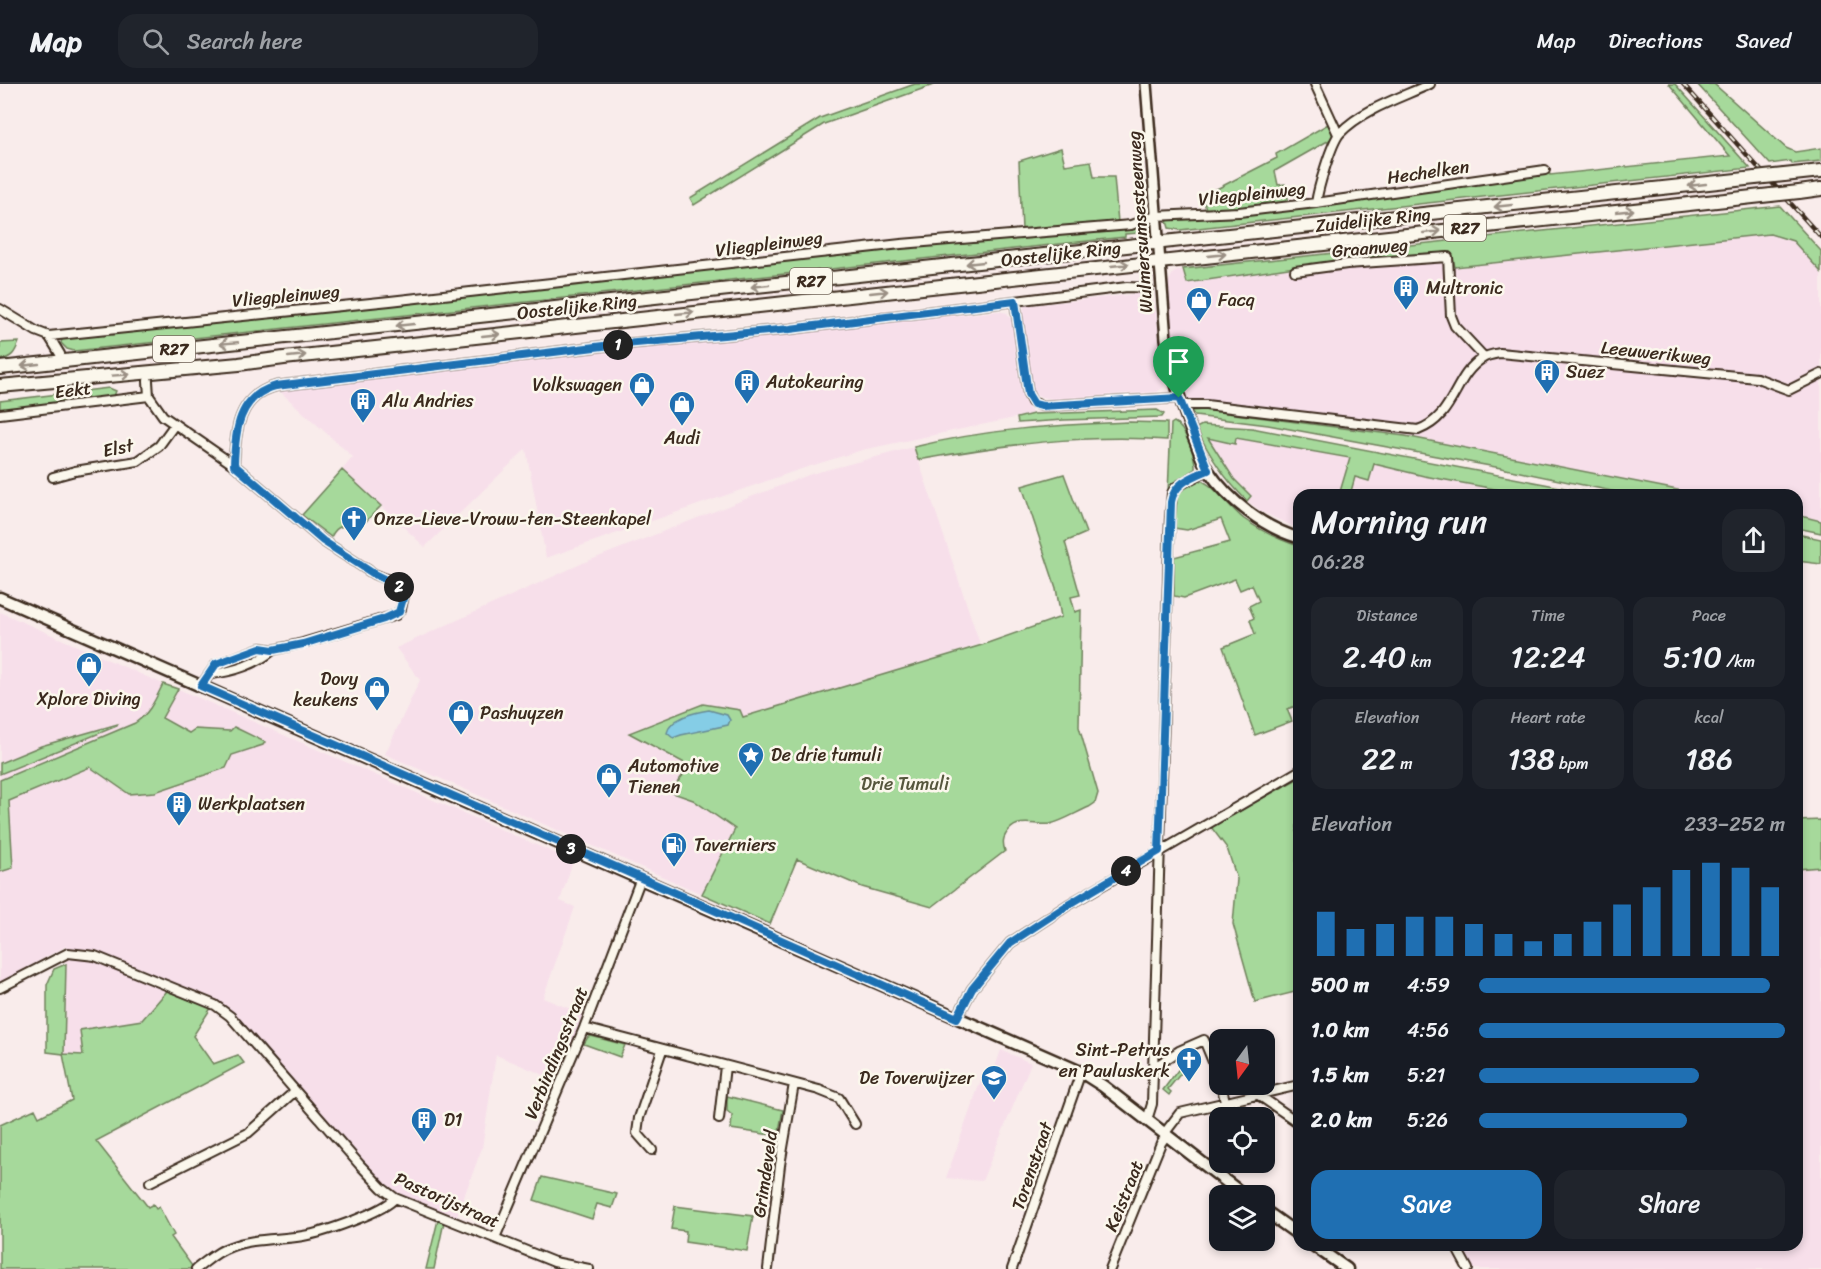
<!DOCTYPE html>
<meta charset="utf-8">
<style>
:root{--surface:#171b24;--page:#20242c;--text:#f1f3f6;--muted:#9ea1a6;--line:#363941;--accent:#1f6fb2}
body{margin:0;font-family:Sriracha,sans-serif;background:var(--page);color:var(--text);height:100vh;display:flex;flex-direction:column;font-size:22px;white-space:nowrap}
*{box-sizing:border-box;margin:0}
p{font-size:20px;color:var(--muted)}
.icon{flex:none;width:33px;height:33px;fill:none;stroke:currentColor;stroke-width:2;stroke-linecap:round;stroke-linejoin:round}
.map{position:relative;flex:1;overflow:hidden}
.side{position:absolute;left:1293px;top:405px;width:510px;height:762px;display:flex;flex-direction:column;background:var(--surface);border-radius:18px;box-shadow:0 3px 9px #0003}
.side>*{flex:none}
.needle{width:39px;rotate:195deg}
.controls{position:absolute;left:1209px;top:945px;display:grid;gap:12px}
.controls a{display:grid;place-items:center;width:66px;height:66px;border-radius:12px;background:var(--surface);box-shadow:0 3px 9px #0003;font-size:30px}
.pin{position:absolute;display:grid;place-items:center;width:51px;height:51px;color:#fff;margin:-62px -26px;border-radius:50% 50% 50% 0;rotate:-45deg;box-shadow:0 0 6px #0007}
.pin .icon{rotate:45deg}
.km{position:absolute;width:30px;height:30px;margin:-15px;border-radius:50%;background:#222;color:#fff;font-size:16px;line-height:30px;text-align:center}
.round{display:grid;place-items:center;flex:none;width:63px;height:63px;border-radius:18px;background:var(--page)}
.overview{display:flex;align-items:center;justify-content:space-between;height:102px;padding:0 18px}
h1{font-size:33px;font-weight:600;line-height:45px}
.figures{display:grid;grid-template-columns:repeat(3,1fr);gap:9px;height:102px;padding:6px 18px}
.figures div{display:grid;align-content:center;border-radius:15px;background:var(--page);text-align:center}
.figures b{font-size:30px;font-weight:600}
.figures small{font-size:16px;font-weight:400}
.figures p{font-size:16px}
.chart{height:168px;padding:12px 18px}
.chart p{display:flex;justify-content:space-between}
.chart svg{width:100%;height:108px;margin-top:6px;stroke:var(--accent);stroke-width:6}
.button{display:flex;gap:12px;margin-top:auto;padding:12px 18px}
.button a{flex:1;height:69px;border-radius:18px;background:var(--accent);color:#fff;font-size:24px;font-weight:600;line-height:69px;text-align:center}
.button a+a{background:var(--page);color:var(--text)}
ul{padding:0 18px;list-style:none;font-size:20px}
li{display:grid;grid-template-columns:96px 72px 1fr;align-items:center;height:45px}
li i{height:15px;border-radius:8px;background:var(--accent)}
header{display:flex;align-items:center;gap:36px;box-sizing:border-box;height:84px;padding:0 30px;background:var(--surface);border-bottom:2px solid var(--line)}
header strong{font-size:28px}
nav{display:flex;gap:33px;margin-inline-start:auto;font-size:21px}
.search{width:420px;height:54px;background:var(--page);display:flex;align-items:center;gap:15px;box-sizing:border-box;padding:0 21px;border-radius:18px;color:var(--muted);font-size:22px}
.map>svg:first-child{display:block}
</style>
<header>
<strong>Map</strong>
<div class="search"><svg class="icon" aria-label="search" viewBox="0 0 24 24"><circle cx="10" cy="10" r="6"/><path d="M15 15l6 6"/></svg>Search here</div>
<nav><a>Map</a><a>Directions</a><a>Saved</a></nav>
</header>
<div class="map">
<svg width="1821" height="1185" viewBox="0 0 1821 1185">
<rect width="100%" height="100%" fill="#f9eceb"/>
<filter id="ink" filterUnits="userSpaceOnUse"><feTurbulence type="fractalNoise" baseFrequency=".0167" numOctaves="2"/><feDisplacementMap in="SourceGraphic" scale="12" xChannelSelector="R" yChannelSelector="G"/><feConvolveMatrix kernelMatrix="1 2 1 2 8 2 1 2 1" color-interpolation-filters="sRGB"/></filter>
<g filter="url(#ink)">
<path fill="#f7dfea" d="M1770 150 1793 157 1821 188V437L1797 431V411H1703L1405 352 1203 326 1191 327 1183 310 1175 274 1167 201 1173 189 1183 185 1187 199 1343 176 1453 170 1455 183Z
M1145 209 1152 213 1156 226 1164 303 1157 308 1053 315 1037 312 1032 308 1023 231 1024 222Z
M998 227 1007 229 1012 236 1019 293 1024 317 1033 330 862 366 798 386 546 474 526 365 425 463 342 386 353 373 276 304 520 278 601 268Z
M1207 354 1235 360 1236 354 1350 374 1339 411H1299V445L1264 429 1247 417 1251 411 1234 395Z
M914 363 980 560 824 611 743 634 630 649 691 682 671 708 693 716 735 745 702 810 385 670 420 596 396 564 583 479 743 416 811 390Z
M1373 380 1424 392 1528 411H1350L1355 393Z
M0 528 163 600 151 625 145 633 135 639 0 696V690L117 642V640L41 662 0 679Z
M178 605 573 777 560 817 575 823 543 914 583 930 558 997 496 971 482 1064 456 1134 406 1113 388 1103 232 929 216 917 173 899 142 936 81 946 83 972 63 970 66 862 0 898V788L13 784 9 717 90 683 129 710 232 671 263 661 234 643 230 647 195 645 189 650 162 634Z
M1299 726V876L1295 874 1297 727Z
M1821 783V1185H1471L1459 1161H1797V785Z
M1001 966 1031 979 982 1097 946 1094 983 990 992 992Z"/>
<path fill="#a6d99b" stroke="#70825c" stroke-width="1.5" d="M915 0H936L824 40 694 121 690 114 820 34Z
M1669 0H1675L1750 84 1180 146 1169 144 1167 137 1172 135 1283 126 1549 88 1550 91 1730 72Z
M1697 0H1714L1786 64 1795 68 1821 64V77L1792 80 1791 77 1770 80Z
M1330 39 1333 54 1275 87 1278 101 1285 100 1289 119 1206 126 1203 112 1277 74 1276 70Z
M1061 64 1065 81 1091 77 1094 93H1114L1118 138 1022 146 1019 77Z
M1780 122 1821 167V188L1793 157 1770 150 1455 183 1452 170 1343 176 1187 199 1183 185Z
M1144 138 1148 139 1139 149 1125 150V153L74 267 67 265 61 259 62 255 67 253C309 229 551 202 792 176 910 163 1027 153 1144 138Z
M19 258C15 269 12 274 0 276V259Z
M109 304 116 307 114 312 0 326V317Z
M1157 326 1164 330 1162 333 1064 336 1018 339 1017 334 1033 330Z
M1203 326 1405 352 1703 411H1631L1501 384 1268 341 1195 332 1191 327Z
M1129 338 1167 339V356C1084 350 1000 361 918 376L914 363C987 345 1055 341 1129 338Z
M1174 338C1185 343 1196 373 1195 385L1178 396 1168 409 1171 340Z
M1202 341 1252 344 1602 411H1528L1424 392 1374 380 1369 397 1355 393 1350 411H1339L1350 374 1236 354 1235 360 1208 354 1234 395 1251 412 1247 417C1224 394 1211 374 1196 344Z
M342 386 381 422 358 445C346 440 337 440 331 453L302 431Z
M1064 390 1086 449 1065 458 1080 511 1071 513 1075 528 1081 526 1079 643 1098 709 1095 719 1089 723C1077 728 1063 737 1050 740 1036 742 1020 734 1009 746 1003 753 1002 758 1005 767L932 823 862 803 797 775 770 840 702 810 735 745 693 716 670 708 690 682 629 649 703 620 740 626 743 633 982 561 1061 533 1056 504 1022 402Z
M1199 396C1212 398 1231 425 1244 435 1261 447 1279 456 1299 462V621L1287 625 1292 637 1255 651 1223 563 1255 550 1250 536 1254 534 1249 522 1259 517 1252 501 1240 506 1235 495 1184 514 1174 512V473L1230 458 1221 435 1187 446 1174 444C1174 416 1171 409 1199 396Z
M1797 431 1821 437V449L1797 444Z
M1797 450 1821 455V480L1797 477Z
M163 600 178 605 162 634 189 649 195 645 230 647 234 643 265 658 263 661 232 671 226 684 155 708 129 710 90 683 9 717 13 784 0 788V696L135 639C150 629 155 616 163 600Z
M118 640 117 642 0 690V679L41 662Z
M1299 694V726L1297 727 1295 874 1299 876V907L1255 918 1233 840 1237 795 1227 764 1211 743Z
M1821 736V783L1797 785V737Z
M66 880 64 970 83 971 80 946 142 936 167 907 211 924 193 952 213 980 238 971 244 979 96 1057 148 1123 153 1120 156 1125 159 1123 174 1151 171 1153 192 1182 190 1185H0V1041L35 1025 39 1033 72 1016 63 970 47 968V901L54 885Z
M591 952 625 961 620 973 584 960 588 953Z
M1188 970 1195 974 1193 977 1189 974 1185 979 1187 982 1168 1005 1171 1008 1169 1011 1163 1006 1181 982 1178 977Z
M727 1012 783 1026 778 1052 731 1045 732 1031 727 1027Z
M542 1093 617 1110 612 1124 597 1120 592 1135 534 1116Z
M675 1122 753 1132 747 1167 685 1158 686 1147 671 1145Z
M438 1136 444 1138 434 1185H426Z"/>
<path fill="#85cde6" stroke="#678c96" stroke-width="1.5" d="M709 626 727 631 730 636 728 641 681 651 673 654 667 649C670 634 695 628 709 626Z"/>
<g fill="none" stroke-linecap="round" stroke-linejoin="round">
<g stroke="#3b2a1e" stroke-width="12">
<path id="minor" d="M1315 0 1338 50
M1316 119C1318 105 1331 59 1340 49 1363 25 1400 14 1430 0
M1295 187 1347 180 1448 173 1451 232 1455 242 1484 273
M1015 217 1028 310 1032 318 1042 322 1179 314
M0 225 36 247 49 252 60 270
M49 252 390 217 901 160 1131 141 1156 132 1239 128 1316 119 1545 86
M148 297 149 312 163 332 234 381 323 457 374 490 393 498 398 502 404 511 401 525 396 531 303 559 273 566 260 564 216 581 201 602
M1182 321H1206L1418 346C1456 332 1453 292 1483 274 1488 271 1495 270 1500 269L1757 294 1789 306 1821 290
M0 330 149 312
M234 381C235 347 238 312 276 302L603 262 790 245 1127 203 1148 204
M53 393 75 387 138 377 159 362 175 340
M211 590C233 588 257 580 273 566
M0 904 68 869 95 872 215 921 230 932 360 1081 382 1104 395 1114 554 1178 589 1185
M957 934 972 905 1010 859 1068 821 1299 687
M584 944 819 1006 839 1014 855 1040
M1153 984 1179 967 1204 956 1220 995
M1221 1000 1225 1017
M1257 1010 1299 1039
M719 1035 725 982
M1147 1036 1152 1020 1170 433 1172 409 1176 403 1208 386
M1164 1050 1180 1029 1299 1001
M652 1066 637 1049 639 1034 662 966
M150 1098 248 1049 294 1008
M495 1154 584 944 641 794
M1455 1161 1468 1185
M196 1185C207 1177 217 1167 230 1163 253 1154 279 1156 303 1152 322 1149 384 1128 395 1114
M768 1185 780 1081 794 1000
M1012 1185 1081 988
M1110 1185 1161 1059 1166 1052"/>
</g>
<g stroke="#3b2a1e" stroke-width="14">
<path id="tertiary" d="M1146 0 1166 255C1171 289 1181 320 1193 352 1198 363 1201 376 1208 386 1228 416 1264 444 1299 454"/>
</g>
<g stroke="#3b2a1e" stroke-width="15">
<path id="secondary" d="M0 514 1081 988 1103 1002 1245 1112
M1264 1126 1299 1151
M1313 1161 1347 1185"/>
</g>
<g stroke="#3b2a1e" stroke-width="16">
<path id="trunk" d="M1784 91 1821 87
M1799 108 1821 105
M0 284 1755 94
M0 302 239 280 284 274 1771 111"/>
</g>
<use href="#minor" stroke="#fbf7ec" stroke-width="8"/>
<use href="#tertiary" stroke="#fbf7ec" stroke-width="9"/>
<use href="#secondary" stroke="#fbf7ec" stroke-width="10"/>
<use href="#trunk" stroke="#fbf7ec" stroke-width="12"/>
<g stroke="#3b2a1e" stroke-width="4.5">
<path id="rail" d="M1683 0 1821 153"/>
</g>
<use href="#rail" stroke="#fbf7ec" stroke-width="2" stroke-dasharray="7" stroke-linecap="butt"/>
<g stroke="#3b2a1e" stroke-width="16" stroke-linecap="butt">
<path id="trunk-bridge" d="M1755 94 1784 91
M1771 111 1799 108"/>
</g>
<use href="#trunk-bridge" stroke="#fbf7ec" stroke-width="12"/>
</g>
<defs><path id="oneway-shaft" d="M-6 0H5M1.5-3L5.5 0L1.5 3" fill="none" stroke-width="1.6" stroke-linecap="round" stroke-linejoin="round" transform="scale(1.5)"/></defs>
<g stroke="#9b9085">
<use href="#oneway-shaft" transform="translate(1697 101) rotate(174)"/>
<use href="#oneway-shaft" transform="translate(1503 122) rotate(174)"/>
<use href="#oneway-shaft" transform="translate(1625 127) rotate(-6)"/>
<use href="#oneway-shaft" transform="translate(1432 148) rotate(-6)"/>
<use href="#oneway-shaft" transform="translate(1217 171) rotate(-6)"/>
<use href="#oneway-shaft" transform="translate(975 179) rotate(174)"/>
<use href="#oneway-shaft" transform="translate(1120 181) rotate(-6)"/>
<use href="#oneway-shaft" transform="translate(760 202) rotate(174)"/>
<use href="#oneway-shaft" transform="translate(879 208) rotate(-6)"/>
<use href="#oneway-shaft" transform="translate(685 229) rotate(-6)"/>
<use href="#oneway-shaft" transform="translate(405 241) rotate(174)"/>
<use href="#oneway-shaft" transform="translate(491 251) rotate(-6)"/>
<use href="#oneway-shaft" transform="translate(229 259) rotate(175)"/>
<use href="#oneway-shaft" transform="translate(297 272) rotate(-6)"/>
<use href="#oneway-shaft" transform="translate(30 281) rotate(174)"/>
<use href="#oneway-shaft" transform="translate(121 291) rotate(-4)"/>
</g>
</g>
<g fill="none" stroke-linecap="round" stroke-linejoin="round" filter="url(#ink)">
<g stroke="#fff" stroke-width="12">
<path id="route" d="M1015 217 1028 310 1034 320 1042 322 1179 314 1208 386C1192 393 1174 399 1171 418L1159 767 1068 821 1010 859 972 905 957 934 664 804 201 602 216 580 260 564 273 566 303 560 384 535 399 528 404 511 398 502 374 490 323 457 234 381C235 347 238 312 276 302L603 262 790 245Z"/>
</g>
<use href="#route" stroke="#1f6fb2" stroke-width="8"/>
</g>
<defs>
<g id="building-pin" transform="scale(1.35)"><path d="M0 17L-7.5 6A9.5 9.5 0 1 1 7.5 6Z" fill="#1f6fb2" stroke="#fbf7ec"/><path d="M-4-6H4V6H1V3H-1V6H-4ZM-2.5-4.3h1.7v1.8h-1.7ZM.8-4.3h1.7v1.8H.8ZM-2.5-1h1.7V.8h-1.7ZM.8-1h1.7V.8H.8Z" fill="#fff"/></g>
<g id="shop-pin" transform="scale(1.35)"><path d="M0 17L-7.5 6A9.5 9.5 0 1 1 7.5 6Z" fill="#1f6fb2" stroke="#fbf7ec"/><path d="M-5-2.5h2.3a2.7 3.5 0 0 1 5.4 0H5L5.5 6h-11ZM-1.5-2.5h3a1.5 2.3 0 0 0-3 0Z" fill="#fff"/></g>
<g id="church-pin" transform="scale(1.35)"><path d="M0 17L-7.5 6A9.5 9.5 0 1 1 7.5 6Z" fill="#1f6fb2" stroke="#fbf7ec"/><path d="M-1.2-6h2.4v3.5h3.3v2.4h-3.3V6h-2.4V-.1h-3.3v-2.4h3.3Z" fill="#fff"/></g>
<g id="sight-pin" transform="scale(1.35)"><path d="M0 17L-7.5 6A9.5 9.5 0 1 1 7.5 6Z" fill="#1f6fb2" stroke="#fbf7ec"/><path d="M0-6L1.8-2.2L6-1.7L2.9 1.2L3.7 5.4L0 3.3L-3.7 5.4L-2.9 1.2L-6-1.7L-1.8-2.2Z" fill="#fff"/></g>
<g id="fuel-pin" transform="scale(1.35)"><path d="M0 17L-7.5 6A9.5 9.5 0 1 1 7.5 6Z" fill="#1f6fb2" stroke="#fbf7ec"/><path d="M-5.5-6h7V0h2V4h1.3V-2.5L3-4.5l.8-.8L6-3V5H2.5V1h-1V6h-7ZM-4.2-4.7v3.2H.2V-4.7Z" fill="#fff"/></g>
<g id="school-pin" transform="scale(1.35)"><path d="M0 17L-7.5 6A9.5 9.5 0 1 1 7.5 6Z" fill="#1f6fb2" stroke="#fbf7ec"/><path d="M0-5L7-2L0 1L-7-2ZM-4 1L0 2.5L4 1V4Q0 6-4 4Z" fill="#fff"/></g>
</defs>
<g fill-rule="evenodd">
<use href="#building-pin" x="1406" y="204"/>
<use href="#shop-pin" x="1199" y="216"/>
<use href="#building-pin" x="1547" y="288"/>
<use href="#building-pin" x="747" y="298"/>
<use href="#shop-pin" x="642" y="301"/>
<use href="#building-pin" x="363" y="317"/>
<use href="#shop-pin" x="682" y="320"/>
<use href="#church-pin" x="354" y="435"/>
<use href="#shop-pin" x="89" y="581"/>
<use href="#shop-pin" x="377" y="605"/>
<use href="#shop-pin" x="461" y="629"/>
<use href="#sight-pin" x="751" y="671"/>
<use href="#shop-pin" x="609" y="692"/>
<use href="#building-pin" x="179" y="720"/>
<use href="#fuel-pin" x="674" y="761"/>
<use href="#church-pin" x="1189" y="976"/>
<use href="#school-pin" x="994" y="994"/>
<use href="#building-pin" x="424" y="1036"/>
</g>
<g text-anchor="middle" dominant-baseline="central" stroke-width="5" stroke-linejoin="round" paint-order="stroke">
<g fill="#fbf7ec" stroke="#75685c" stroke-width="1.5">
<rect x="1444" y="131" width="42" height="26" rx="4.5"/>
<rect x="790" y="184" width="42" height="26" rx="4.5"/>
<rect x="153" y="252" width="42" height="26" rx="4.5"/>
</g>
<g font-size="16" font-weight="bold" fill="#3b2a1e">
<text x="1465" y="144">R27</text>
<text x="811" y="197">R27</text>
<text x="174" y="265">R27</text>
</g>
<g font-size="18" fill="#3b2a1e" stroke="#fbf7ec">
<text transform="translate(1428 88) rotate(-8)">Hechelken</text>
<text transform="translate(1252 110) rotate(-6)">Vliegpleinweg</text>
<text transform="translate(1373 136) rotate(-6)">Zuidelijke Ring</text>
<text transform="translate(1140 138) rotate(-94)">Wulmersumsesteenweg</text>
<text transform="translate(769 160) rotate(-7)">Vliegpleinweg</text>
<text transform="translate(1370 164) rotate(-5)">Graanweg</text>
<text transform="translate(1061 170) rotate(-6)">Oostelijke Ring</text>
<text transform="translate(286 212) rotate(-5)">Vliegpleinweg</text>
<text transform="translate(577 223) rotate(-6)">Oostelijke Ring</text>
<text transform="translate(1656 269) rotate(6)">Leeuwerikweg</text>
<text transform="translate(73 306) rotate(-7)">Eekt</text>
<text transform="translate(118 364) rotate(-12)">Elst</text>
<text transform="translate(556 969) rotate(-68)">Verbindingsstraat</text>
<text transform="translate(1032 1082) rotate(-71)">Torenstraat</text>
<text transform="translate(765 1090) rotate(-82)">Grimdeveld</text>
<text transform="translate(1124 1112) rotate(-68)">Keistraat</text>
<text transform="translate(447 1116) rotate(24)">Pastorijstraat</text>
</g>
<g font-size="18" fill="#3b2a1e" stroke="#fbf7ec" text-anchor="start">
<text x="1426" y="204">Multronic</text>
<text x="1218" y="216">Facq</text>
<text x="1566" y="288">Suez</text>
<text x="766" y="298">Autokeuring</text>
<text x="622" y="301" text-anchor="end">Volkswagen</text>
<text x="382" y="317">Alu Andries</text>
<text x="682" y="354" text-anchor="middle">Audi</text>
<text x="374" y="435">Onze-Lieve-Vrouw-ten-Steenkapel</text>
<text x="358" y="595" text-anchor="end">Dovy<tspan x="358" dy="21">keukens</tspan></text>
<text x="89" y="615" text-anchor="middle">Xplore Diving</text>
<text x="480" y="629">Pashuyzen</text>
<text x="771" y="671">De drie tumuli</text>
<text x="628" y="682">Automotive<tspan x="628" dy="21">Tienen</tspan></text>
<text x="198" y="720">Werkplaatsen</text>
<text x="694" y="761">Taverniers</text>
<text x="1170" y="966" text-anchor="end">Sint-Petrus<tspan x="1170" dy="21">en Pauluskerk</tspan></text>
<text x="974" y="994" text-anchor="end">De Toverwijzer</text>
<text x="444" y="1036">D1</text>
</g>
<g font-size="18" fill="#56563d" stroke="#fbf7ec">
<text x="905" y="700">Drie Tumuli</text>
</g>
</g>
</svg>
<div class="controls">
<a><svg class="needle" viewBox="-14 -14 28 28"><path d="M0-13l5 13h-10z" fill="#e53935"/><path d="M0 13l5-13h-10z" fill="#9ea1a6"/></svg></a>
<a><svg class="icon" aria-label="locate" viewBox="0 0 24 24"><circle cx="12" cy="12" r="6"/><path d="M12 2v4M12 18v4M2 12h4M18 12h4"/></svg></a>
<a><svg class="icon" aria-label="layers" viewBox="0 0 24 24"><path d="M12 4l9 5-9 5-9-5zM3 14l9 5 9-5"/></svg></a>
</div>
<div class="pin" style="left:1179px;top:314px;background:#1e9e55"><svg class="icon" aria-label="arrive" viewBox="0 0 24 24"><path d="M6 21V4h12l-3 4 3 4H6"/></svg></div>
<b class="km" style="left:618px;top:261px">1</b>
<b class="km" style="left:399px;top:503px">2</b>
<b class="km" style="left:571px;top:765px">3</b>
<b class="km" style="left:1126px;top:787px">4</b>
<section class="side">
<div class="overview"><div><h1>Morning run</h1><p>06:28</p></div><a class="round"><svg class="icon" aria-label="share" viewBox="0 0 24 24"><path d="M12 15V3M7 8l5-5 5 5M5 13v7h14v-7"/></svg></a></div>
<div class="figures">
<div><p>Distance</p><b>2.40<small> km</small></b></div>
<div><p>Time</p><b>12:24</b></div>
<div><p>Pace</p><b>5:10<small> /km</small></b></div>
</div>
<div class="figures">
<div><p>Elevation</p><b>22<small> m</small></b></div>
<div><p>Heart rate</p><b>138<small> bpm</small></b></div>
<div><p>kcal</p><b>186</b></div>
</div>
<div class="chart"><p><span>Elevation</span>233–252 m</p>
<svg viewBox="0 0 160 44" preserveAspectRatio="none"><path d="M5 44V26M15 44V33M25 44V31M35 44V28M45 44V28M55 44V31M65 44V35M75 44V38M85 44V35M95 44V30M105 44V23M115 44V16M125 44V9M135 44V6M145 44V8M155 44V16"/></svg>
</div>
<ul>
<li><b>500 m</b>4:59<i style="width:95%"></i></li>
<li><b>1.0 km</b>4:56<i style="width:100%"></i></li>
<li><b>1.5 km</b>5:21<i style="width:72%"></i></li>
<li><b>2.0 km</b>5:26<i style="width:68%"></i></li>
</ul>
<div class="button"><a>Save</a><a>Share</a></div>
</section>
</div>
